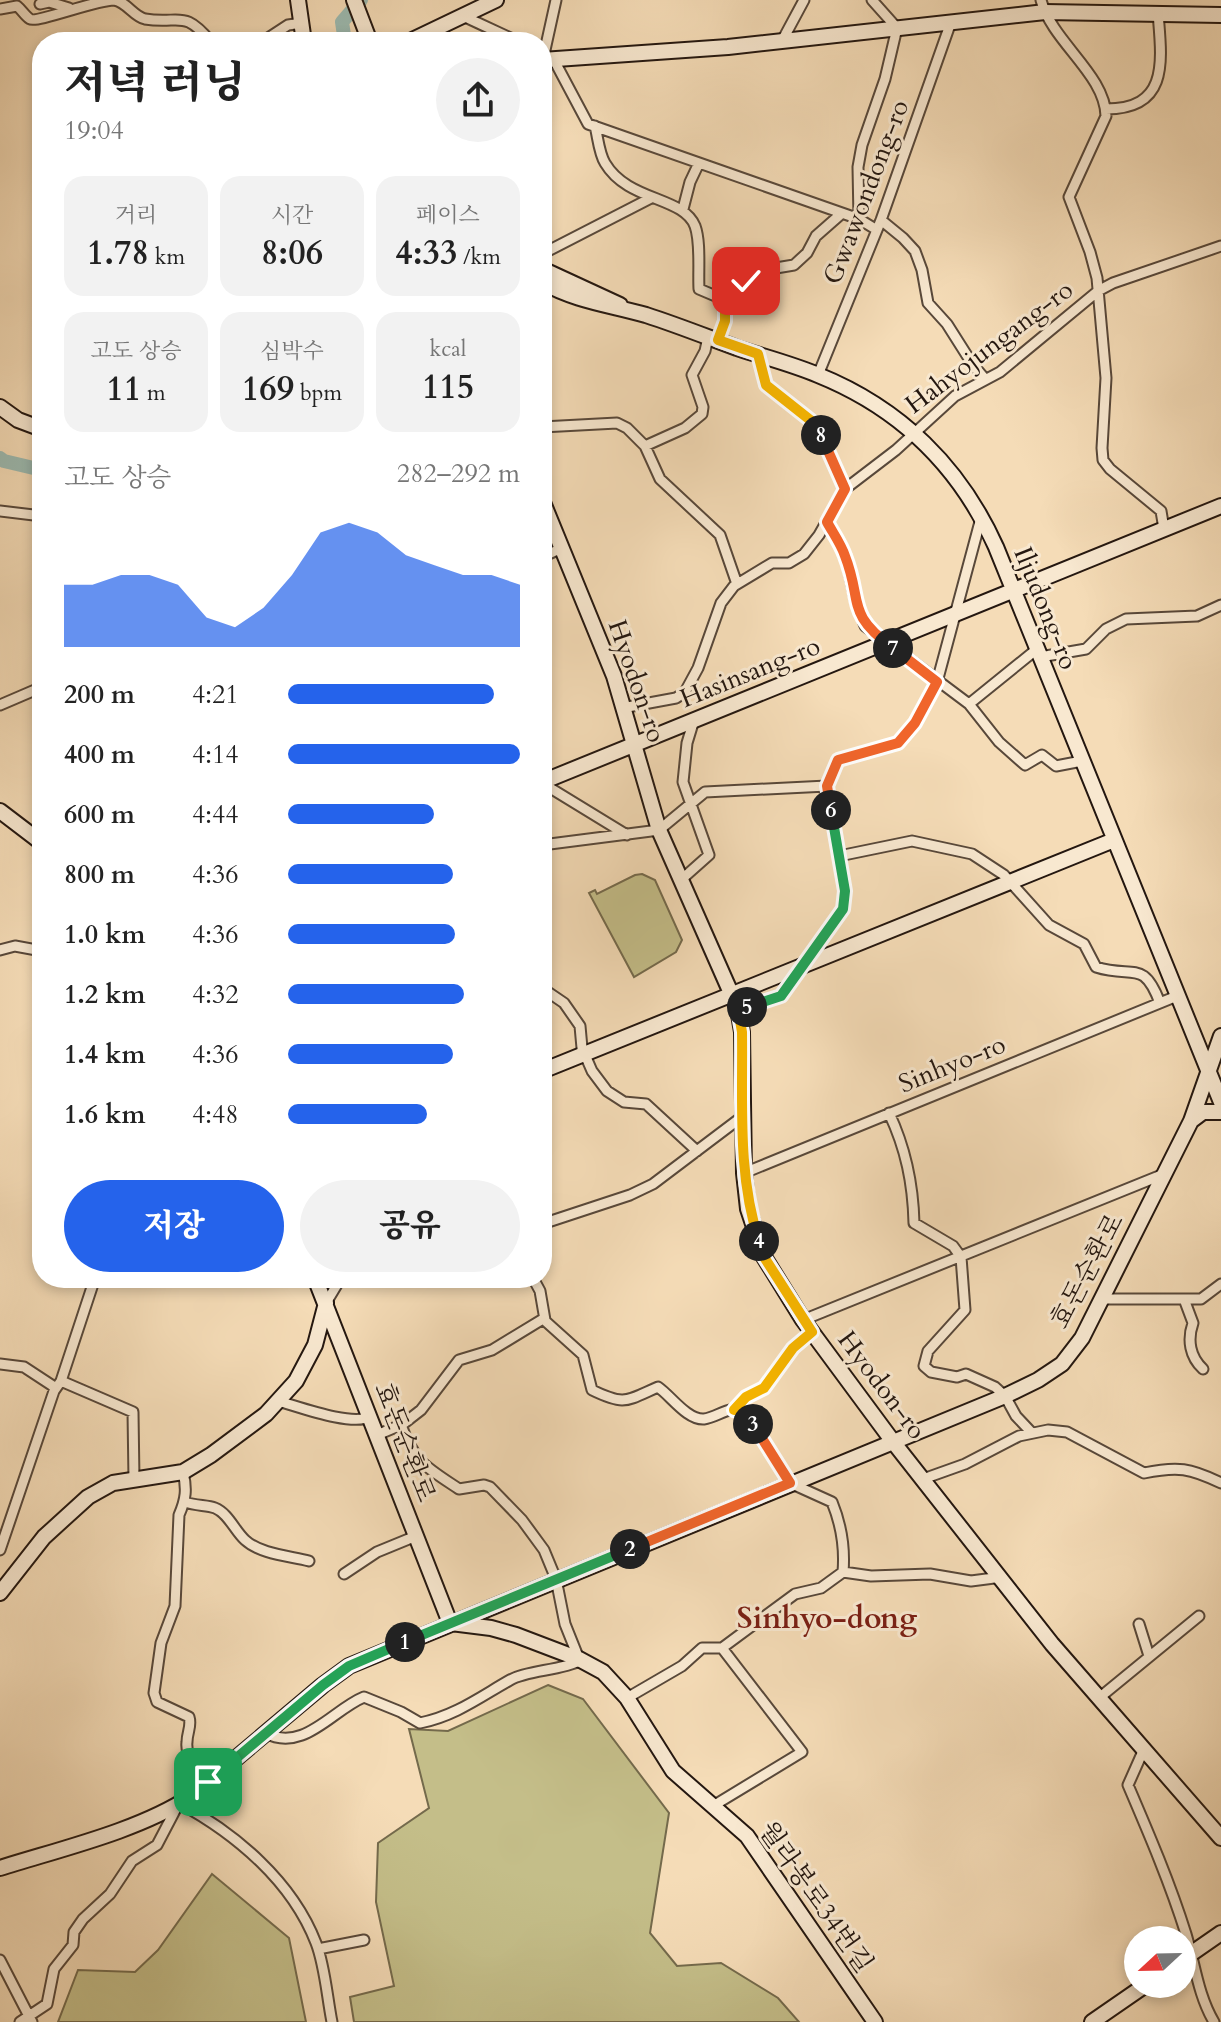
<!DOCTYPE html>
<html lang="ko">
<meta charset="utf-8">
<style>
:root{--surface:#fff;--page:#f2f2f2;--text:#222;--muted:#767676;--accent:#2563eb}
body{margin:0;font-family:Cardo,"Noto Serif KR",serif;background:var(--page);color:var(--text);height:100vh;display:flex;flex-direction:column;font-size:30px;white-space:nowrap}
*{box-sizing:border-box;margin:0}
p{font-size:26px;color:var(--muted)}
.icon{flex:none;width:44px;height:44px;fill:none;stroke:currentColor;stroke-width:2;stroke-linecap:round;stroke-linejoin:round}
.map{position:relative;flex:1;overflow:hidden}
.details{position:absolute;left:32px;top:32px;width:520px;height:1256px;display:flex;flex-direction:column;background:var(--surface);border-radius:32px;box-shadow:0 4px 12px #0003}
.details>*{flex:none}
.needle{width:52px;rotate:248deg}
.tools{position:absolute;left:1124px;top:1926px;display:grid;gap:16px}
.tools a{display:grid;place-items:center;width:72px;height:72px;border-radius:50%;background:var(--surface);box-shadow:0 4px 12px #0003;font-size:40px}
.pin{position:absolute;display:grid;place-items:center;width:68px;height:68px;color:#fff;margin:-34px;border-radius:16px;box-shadow:0 4px 12px #0006}
.km{position:absolute;width:40px;height:40px;margin:-20px;border-radius:50%;background:#222;color:#fff;font-size:22px;line-height:40px;text-align:center}
.round{display:grid;place-items:center;flex:none;width:84px;height:84px;border-radius:42px;background:var(--page)}
.head{display:flex;align-items:center;justify-content:space-between;height:136px;padding:0 32px}
h1{font-size:44px;font-weight:800;line-height:60px}
.stats{display:grid;grid-template-columns:repeat(3,1fr);gap:12px;height:136px;padding:8px 32px}
.stats div{display:grid;align-content:center;border-radius:20px;background:var(--page);text-align:center}
.stats b{font-size:34px;font-weight:800}
.stats small{font-size:22px;font-weight:400}
.stats p{font-size:22px}
.chart{height:224px;padding:16px 32px}
.chart p{display:flex;justify-content:space-between}
.chart svg{width:100%;height:144px;margin-top:8px;fill:var(--accent);opacity:.7}
.cta{display:flex;gap:16px;margin-top:auto;padding:16px 32px}
.cta a{flex:1;height:92px;border-radius:48px;background:var(--accent);color:#fff;font-size:32px;font-weight:800;line-height:92px;text-align:center}
.cta a+a{background:var(--page);color:var(--text)}
ul{padding:0 32px;list-style:none;font-size:26px}
li{display:grid;grid-template-columns:128px 96px 1fr;align-items:center;height:60px}
li i{height:20px;border-radius:10px;background:var(--accent)}
.map>svg:first-child{display:block}
</style>
<div class="map">
<svg width="1221" height="2022" viewBox="0 0 1221 2022">
<rect width="100%" height="100%" fill="#f5dcb7"/>
<filter id="stains"><feTurbulence type="fractalNoise" baseFrequency=".0025" numOctaves="4"/><feColorMatrix values="0 0 0 0 .2 0 0 0 0 .09 0 0 0 0 .02 0 0 0 .5 -.17"/></filter>
<radialGradient id="worn" r=".72"><stop offset=".6" stop-color="#630" stop-opacity="0"/><stop offset="1" stop-color="#630" stop-opacity=".3"/></radialGradient>
<path fill="#c4be89" stroke="#746a4c" stroke-width="2" d="M642 874 655 880 682 940 676 952 634 977 589 893 595 890 597 894 635 875Z
M548 1685 583 1699 669 1813 650 1933 677 1966 721 1963 778 1998 799 2022H354L350 1997 394 1986 376 1902 378 1843 429 1808 409 1729 448 1731Z
M212 1874 289 1938 306 2022H58L78 1970 135 1972 158 1950Z"/>
<g fill="none" stroke-linecap="round" stroke-linejoin="round">
<path stroke="#9cbbb2" stroke-width="14" d="M345 42 342 22 361 0
M0 458 4 461 42 470"/>
<g stroke="#58483a" stroke-width="13">
<path id="street" d="M1041 0C1052 42 1105 74 1106 116L1069 197 1090 252 1097 278 1106 378 1102 448 1103 460 1110 469 1161 511 1164 529
M40 4 49 2 69 8
M0 9 17 6C22 10 25 16 30 19 37 23 96 0 114 0 127 2 133 16 145 19 180 25 183 8 211 42
M463 16 519 42
M782 41 804 0
M262 42 288 25 302 23
M543 59 556 0
M554 60 588 124 859 219 877 230
M1106 109C1169 109 1162 62 1158 13
M595 126C598 138 599 153 605 163 628 202 683 196 695 226 701 242 698 271 699 289L725 300
M683 209 690 182 699 163
M859 219 858 167 862 145 885 79 897 28 872 0
M881 220 903 238 915 251 922 270 928 303 947 324 973 365 985 379
M542 254 651 198
M718 340 725 321V300L764 270 794 265 807 253 816 236 841 214
M758 354 766 385 814 423 845 489
M818 375 881 220 951 22
M542 427 617 423 627 428 645 446 660 479 720 535 737 584
M645 446 685 428 702 414 703 407 692 375 705 351 708 337
M0 511 42 516
M827 522 846 557 856 603 865 626 969 704 999 742 1025 765 1042 755 1056 766 1082 761
M542 557 562 548
M1040 657 1086 649 1106 629 1126 619 1197 616 1221 605
M969 704 1037 649
M0 705 42 687
M622 708 676 698 685 692 698 668 721 603 734 586 772 563H789L804 554 819 535 845 489 896 450 955 396 1000 372 1098 291 1113 283 1221 246
M542 783 627 835
M542 845 659 830 705 792 827 786
M839 856 912 841 972 854 1004 875 1049 925 1084 944 1096 967C1133 979 1143 958 1160 1003
M682 879 709 855 683 782 687 743 694 720
M0 950 15 946 42 951
M542 988 564 1003 580 1026 582 1048 592 1071 607 1091 624 1102 646 1104 697 1151
M738 1009 781 996 843 909 845 891 827 786 838 760 898 743 915 723 937 682 981 518
M889 1113C906 1149 913 1183 914 1223L953 1246 961 1257 965 1310 928 1351 924 1366 931 1372 957 1377 966 1374 995 1387 1005 1396 1016 1416 1032 1433
M744 1173 1177 996
M542 1224 630 1195 653 1184 743 1116
M533 1278 540 1291 545 1320
M1102 1299H1201L1221 1284
M1184 1299 1193 1323C1187 1340 1190 1357 1203 1369
M326 1303 341 1278
M803 1320 1164 1174
M0 1364 24 1367 56 1388
M61 1381 133 1412 134 1480
M278 1401C300 1407 350 1426 370 1417
M734 1410 746 1397 764 1388 793 1348 812 1332
M401 1425C415 1463 426 1467 459 1489L484 1485 490 1487 522 1520 544 1550 556 1579 565 1624 579 1659
M377 1435 403 1424 421 1410 459 1360 492 1350 543 1319 583 1355 592 1390C625 1406 626 1401 658 1387 671 1396 687 1420 704 1419 719 1417 731 1403 746 1413L790 1483 832 1502C841 1524 845 1548 843 1572
M183 1472C187 1489 186 1499 179 1515L175 1606 161 1643 154 1693 157 1702 189 1717C192 1726 187 1732 187 1742 185 1757 199 1771 208 1782
M923 1479 965 1464 1019 1436 1048 1430 1067 1432 1144 1473C1178 1466 1190 1468 1221 1483
M185 1502C196 1506 207 1505 215 1508 228 1513 235 1531 245 1540 260 1554 289 1556 309 1561
M0 1550 54 1391 61 1381 95 1278
M344 1574 377 1552 416 1536
M1139 1624 1149 1656
M627 1698 682 1666 702 1648H722L795 1594 821 1588 843 1572 871 1576 930 1574 971 1581 1002 1577
M1099 1698 1199 1616
M265 1733C304 1753 332 1710 364 1697L401 1712 420 1723C455 1716 480 1697 510 1680 528 1670 560 1671 582 1660
M1144 1749 1128 1785C1149 1834 1170 1883 1186 1934 1195 1964 1198 1995 1214 2022
M713 1806 802 1752 722 1648
M318 1949 364 1940
M0 1960 32 2022
M20 2022 47 2004 54 1969 73 1945 74 1932 83 1919 110 1894 132 1861 157 1845 179 1803C236 1834 292 1881 316 1943 325 1966 327 1997 332 2022"/>
</g>
<g stroke="#241710" stroke-width="18">
<path id="secondary" d="M298 0 304 42
M354 0 370 42
M408 42 496 0
M542 60 728 47 1045 12 1221 15
M542 269 620 305
M542 282C575 301 611 305 646 315 677 325 707 337 737 348 764 357 792 364 818 375 900 408 960 467 996 547L1221 1102
M0 407 18 420 42 429
M542 500 614 676 659 830 738 1009 742 1032 744 1173 748 1209 764 1257 803 1320 894 1443 1052 1644 1221 1838
M542 782 1221 506
M0 811 42 843
M542 1071 1114 840
M1191 1121 1203 1112H1221
M315 1278 450 1623
M0 1593 44 1537 88 1497 113 1483 183 1472 211 1455 266 1414 296 1381 315 1345 326 1303
M451 1623 491 1628 516 1635 579 1659 603 1672 627 1698 673 1771 747 1836 875 2022
M0 1868C60 1849 138 1831 190 1797L323 1685 349 1666 1005 1396 1038 1380 1062 1364 1082 1338 1191 1121 1221 1036
M1182 1960 1221 1933
M1092 2022 1147 1984"/>
</g>
<use href="#street" stroke="#f8e8d0" stroke-width="9"/>
<use href="#secondary" stroke="#f8e8d0" stroke-width="14"/>
</g>
<g fill="none" stroke-linecap="round" stroke-linejoin="round">
<g stroke="#fff" stroke-width="16">
<path id="split-1" d="M208 1782 323 1685 349 1666 405 1642"/>
</g>
<g stroke="#fff" stroke-width="16">
<path id="split-2" d="M405 1642 630 1549"/>
</g>
<g stroke="#fff" stroke-width="16">
<path id="split-3" d="M630 1549 790 1483 753 1424"/>
</g>
<g stroke="#fff" stroke-width="16">
<path id="split-4" d="M753 1424C748 1415 745 1409 734 1410L746 1397 764 1388 793 1348 812 1332 764 1257 759 1241"/>
</g>
<g stroke="#fff" stroke-width="16">
<path id="split-5" d="M747 1007 738 1009 742 1032C743 1102 737 1174 759 1241"/>
</g>
<g stroke="#fff" stroke-width="16">
<path id="split-6" d="M747 1007 781 996 843 909 845 891 831 810"/>
</g>
<g stroke="#fff" stroke-width="16">
<path id="split-7" d="M831 810 827 786 838 760 898 743 915 723 937 682 893 648"/>
</g>
<g stroke="#fff" stroke-width="16">
<path id="split-8" d="M821 435 845 489 827 522C833 533 841 544 845 556 863 602 845 613 893 648"/>
</g>
<g stroke="#fff" stroke-width="16">
<path id="split-9" d="M746 281 725 300V321L718 340 758 354 766 385 814 423 821 435"/>
</g>
<use href="#split-1" stroke="#22a559" stroke-width="10"/>
<use href="#split-2" stroke="#22a559" stroke-width="10"/>
<use href="#split-3" stroke="#f0652b" stroke-width="10"/>
<use href="#split-4" stroke="#f5b400" stroke-width="10"/>
<use href="#split-5" stroke="#f5b400" stroke-width="10"/>
<use href="#split-6" stroke="#22a559" stroke-width="10"/>
<use href="#split-7" stroke="#f0652b" stroke-width="10"/>
<use href="#split-8" stroke="#f0652b" stroke-width="10"/>
<use href="#split-9" stroke="#f5b400" stroke-width="10"/>
</g>
<g text-anchor="middle" dominant-baseline="central" stroke-width="6" stroke-linejoin="round" paint-order="stroke">
<g font-size="26" fill="#241710" stroke="#f8e8d0">
<text transform="translate(866 192) rotate(-69)">Gwawondong-ro</text>
<text transform="translate(989 347) rotate(-37)">Hahyojungang-ro</text>
<text transform="translate(1046 608) rotate(68)">Iljudong-ro</text>
<text transform="translate(750 672) rotate(-22)">Hasinsang-ro</text>
<text transform="translate(637 681) rotate(71)">Hyodon-ro</text>
<text transform="translate(952 1064) rotate(-22)">Sinhyo-ro</text>
<text transform="translate(1087 1271) rotate(-62)">효돈순환로</text>
<text transform="translate(882 1385) rotate(53)">Hyodon-ro</text>
<text transform="translate(405 1442) rotate(69)">효돈순환로</text>
<text transform="translate(816 1897) rotate(55)">월라봉로34번길</text>
</g>
<g font-size="30" font-weight="bold" fill="#7a1f14" stroke="#f8e8d0">
<text x="827" y="1618">Sinhyo-dong</text>
</g>
</g>
<rect width="100%" height="100%" filter="url(#stains)"/>
<rect width="100%" height="100%" fill="url(#worn)"/>
</svg>
<div class="tools">
<a><svg class="needle" viewBox="-14 -14 28 28"><path d="M0-13l5 13h-10z" fill="#e53935"/><path d="M0 13l5-13h-10z" fill="#767676"/></svg></a>
</div>
<div class="pin" style="left:208px;top:1782px;background:#1e9e55"><svg class="icon" aria-label="arrive" viewBox="0 0 24 24"><path d="M6 21V4h12l-3 4 3 4H6"/></svg></div>
<div class="pin" style="left:746px;top:281px;background:#d93025"><svg class="icon" aria-label="check" viewBox="0 0 24 24"><path d="M5 12l5 5 9-10"/></svg></div>
<b class="km" style="left:405px;top:1642px">1</b>
<b class="km" style="left:630px;top:1549px">2</b>
<b class="km" style="left:753px;top:1424px">3</b>
<b class="km" style="left:759px;top:1241px">4</b>
<b class="km" style="left:747px;top:1007px">5</b>
<b class="km" style="left:831px;top:810px">6</b>
<b class="km" style="left:893px;top:648px">7</b>
<b class="km" style="left:821px;top:435px">8</b>
<section class="details">
<div class="head"><div><h1>저녁 러닝</h1><p>19:04</p></div><a class="round"><svg class="icon" aria-label="share" viewBox="0 0 24 24"><path d="M12 15V3M7 8l5-5 5 5M5 13v7h14v-7"/></svg></a></div>
<div class="stats">
<div><p>거리</p><b>1.78<small> km</small></b></div>
<div><p>시간</p><b>8:06</b></div>
<div><p>페이스</p><b>4:33<small> /km</small></b></div>
</div>
<div class="stats">
<div><p>고도 상승</p><b>11<small> m</small></b></div>
<div><p>심박수</p><b>169<small> bpm</small></b></div>
<div><p>kcal</p><b>115</b></div>
</div>
<div class="chart"><p><span>고도 상승</span>282–292 m</p>
<svg viewBox="0 0 160 44" preserveAspectRatio="none"><path d="M0 44V25L10 25L20 22L30 22L40 25L50 35L60 38L70 32L80 22L90 9L100 6L110 9L120 16L130 19L140 22L150 22L160 25V44z"/></svg>
</div>
<ul>
<li><b>200 m</b>4:21<i style="width:89%"></i></li>
<li><b>400 m</b>4:14<i style="width:100%"></i></li>
<li><b>600 m</b>4:44<i style="width:63%"></i></li>
<li><b>800 m</b>4:36<i style="width:71%"></i></li>
<li><b>1.0 km</b>4:36<i style="width:72%"></i></li>
<li><b>1.2 km</b>4:32<i style="width:76%"></i></li>
<li><b>1.4 km</b>4:36<i style="width:71%"></i></li>
<li><b>1.6 km</b>4:48<i style="width:60%"></i></li>
</ul>
<div class="cta"><a>저장</a><a>공유</a></div>
</section>
</div>
